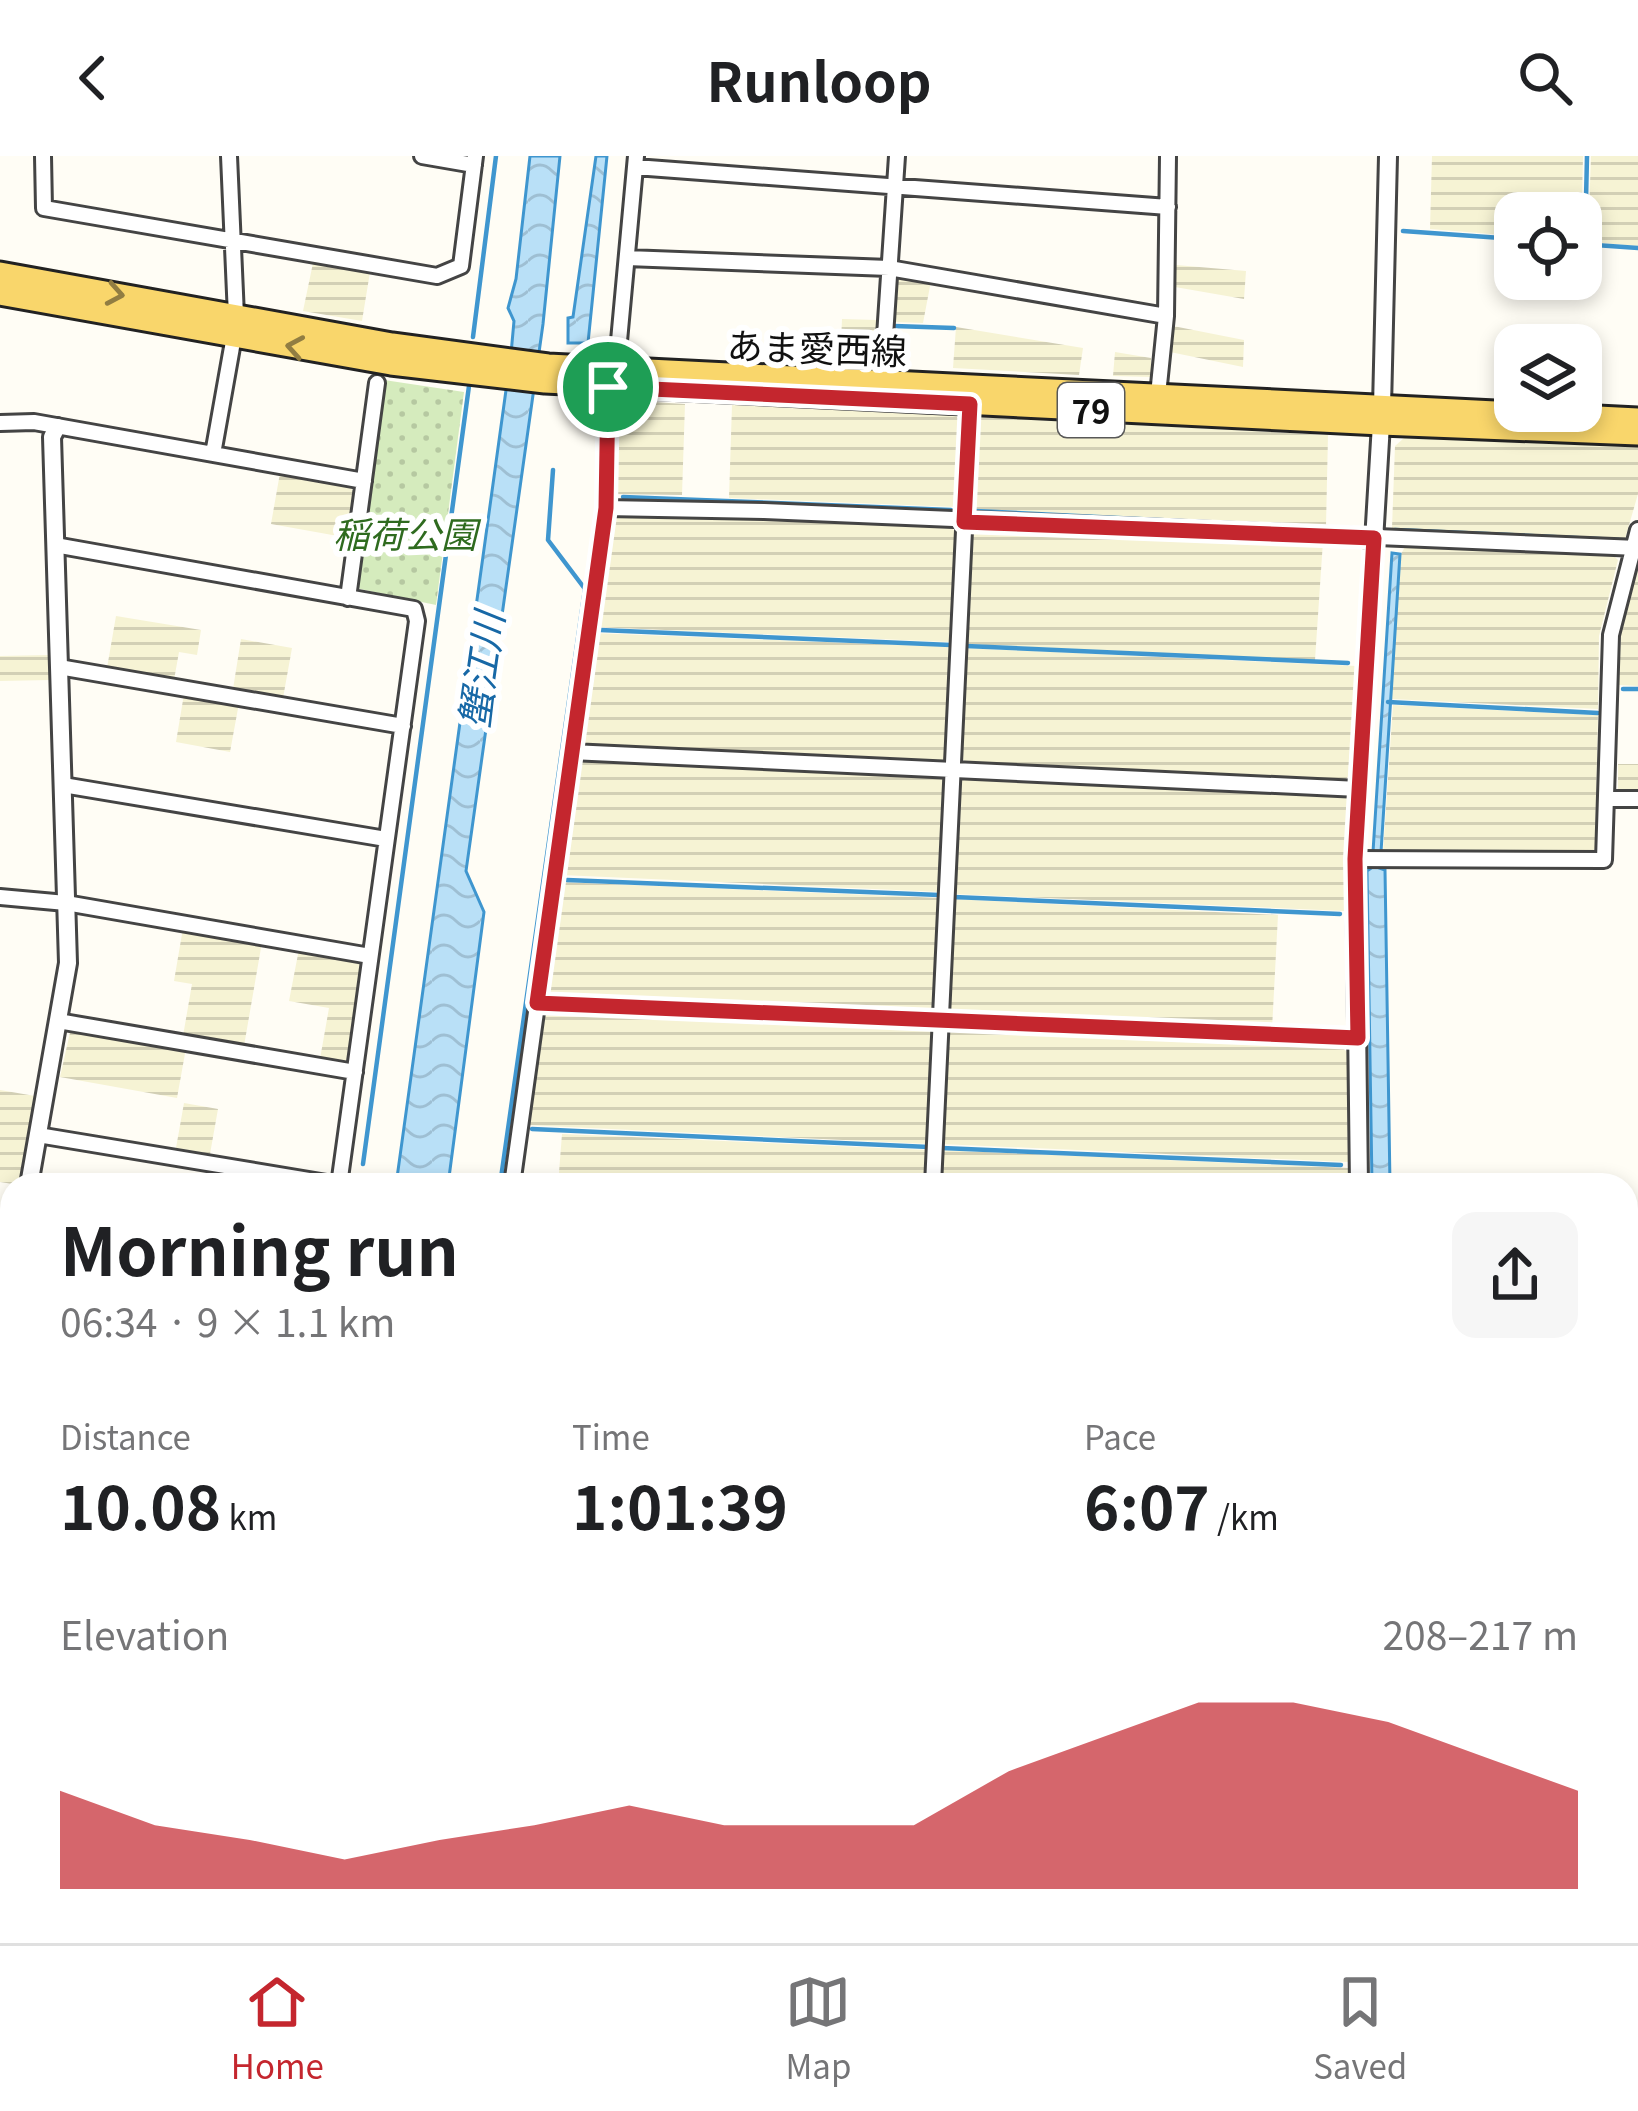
<!DOCTYPE html>
<meta charset="utf-8">
<style>
:root{--surface:#fff;--page:#f6f6f6;--text:#202124;--muted:#757577;--line:#e0e0e0;--accent:#c4262e}
body{margin:0;font-family:Georgia,"Noto Sans JP",serif;background:var(--page);color:var(--text);height:100vh;display:flex;flex-direction:column;font-size:45px;white-space:nowrap}
*{box-sizing:border-box;margin:0}
p{font-size:39px;color:var(--muted)}
.icon{flex:none;width:66px;height:66px;fill:none;stroke:currentColor;stroke-width:2;stroke-linecap:round;stroke-linejoin:round}
.map{position:relative;flex:1;overflow:hidden}
.details{position:absolute;left:0px;top:1017px;width:1638px;height:771px;display:flex;flex-direction:column;background:var(--surface);border-radius:36px 36px 0 0;box-shadow:0 6px 18px #0003}
.details>*{flex:none}
.buttons{position:absolute;left:1494px;top:36px;display:grid;gap:24px}
.buttons a{display:grid;place-items:center;width:108px;height:108px;border-radius:24px;background:var(--surface);box-shadow:0 6px 18px #0003;font-size:60px}
.pin{position:absolute;display:grid;place-items:center;width:102px;height:102px;color:#fff;margin:-51px;border:6px solid #fff;border-radius:50%;box-shadow:0 3px 12px #0007}
.round{display:grid;place-items:center;flex:none;width:126px;height:126px;border-radius:24px;background:var(--page)}
.headline{display:flex;align-items:center;justify-content:space-between;height:204px;padding:0 60px}
h1{font-size:66px;font-weight:700;line-height:90px}
.metrics{display:grid;grid-template-columns:repeat(3,1fr);gap:18px;height:204px;padding:12px 60px}
.metrics div{display:grid;align-content:center}
.metrics b{font-size:60px;font-weight:700}
.metrics small{font-size:33px;font-weight:400}
.metrics p{font-size:33px}
.chart{height:336px;padding:24px 60px}
.chart p{display:flex;justify-content:space-between}
.chart svg{width:100%;height:216px;margin-top:12px;fill:var(--accent);opacity:.7}
header{display:flex;justify-content:space-between;align-items:center;height:156px;padding:0 60px;background:var(--surface);font-size:54px;font-weight:700}
.dock{display:flex;justify-content:space-around;align-items:center;height:168px;border-top:3px solid var(--line);background:var(--surface);font-size:33px;color:var(--muted)}
.dock a{display:grid;justify-items:center;gap:6px}
.dock .on{color:var(--accent)}
.map>svg:first-child{display:block}
</style>
<header><svg class="icon" aria-label="back" viewBox="0 0 24 24"><path d="M15 5l-7 7 7 7"/></svg>Runloop<svg class="icon" aria-label="search" viewBox="0 0 24 24"><circle cx="10" cy="10" r="6"/><path d="M15 15l6 6"/></svg></header>
<div class="map">
<svg width="1638" height="1787" viewBox="0 0 1638 1787">
<defs>
<pattern id="farmland-rules" width="6" height="5" patternUnits="userSpaceOnUse" patternTransform="scale(3)"><rect width="6" height="5" fill="#f6f3d4"/><path d="M0 2.5h6" fill="none" stroke="#d2cfb5"/></pattern>
<pattern id="green-dots" width="8" height="8" patternUnits="userSpaceOnUse" patternTransform="scale(3)"><rect width="8" height="8" fill="#d5ebbd"/><path d="M2 2h.1M6 6h.1" fill="none" stroke="#b6c8a1" stroke-width="1.8" stroke-linecap="round"/></pattern>
<pattern id="water-waves" width="16" height="10" patternUnits="userSpaceOnUse" patternTransform="scale(3)"><rect width="16" height="10" fill="#b9e0f7"/><path d="M0 5q4-4 8 0t8 0" fill="none" stroke="#9ebfd3"/></pattern>
</defs>
<rect width="100%" height="100%" fill="#fffdf5"/>
<path fill="url(#farmland-rules)" d="M1432 0H1583L1581 85V57H1515V80L1430 73Z
M1591 0H1638V90L1588 86Z
M313 107 370 116 362 165 303 155Z
M1176 109 1246 115 1244 143 1175 131Z
M902 121 931 125 923 167 893 166 895 126Z
M842 163 877 164 875 209 840 208Z
M1173 170 1244 184 1243 211 1170 196Z
M956 171 1083 192 1079 219 953 212Z
M1115 196 1151 202V221L1113 220Z
M620 244 685 248 682 339 611 338 614 249Z
M732 249 956 260 961 266 956 351 729 342Z
M980 261 1328 279 1326 370 974 354 976 265Z
M1404 282 1638 291V338L1625 383 1392 372 1395 290Z
M280 317 349 329 354 337 349 382 271 368Z
M620 357 951 370 956 377 949 486 595 471 612 362Z
M977 370 1323 385 1315 504 965 488 971 377Z
M1406 389 1612 398 1618 404 1599 480 1598 553 1391 543 1401 398Z
M1638 409V530L1619 529 1621 471Z
M116 460 201 474 197 499 179 496 174 524 107 512Z
M594 477 952 491 947 599 941 607 585 591 579 584Z
M241 483 292 492 283 542 233 533Z
M965 492 1356 510 1348 621 1342 626 967 608 959 599Z
M50 499V524L0 525V500Z
M184 538 239 547 230 596 176 586Z
M1393 549 1598 559 1595 692 1589 699 1383 696Z
M582 603 939 619 946 625 941 736 561 719 576 607Z
M1618 608H1638V637H1618Z
M966 621 1343 639 1348 644 1344 755 953 738 958 626Z
M560 726 940 742 934 851 929 858 551 841 545 831Z
M952 743 1278 759 1272 873 954 859 947 851Z
M183 772 262 786 244 890 183 880 192 828 174 825Z
M299 793 356 804 362 811 349 901 343 907 320 903 329 852 289 845Z
M547 853 929 869 935 877 929 988 526 969 541 859Z
M953 870 1337 886 1347 896 1348 1006 940 988 946 876Z
M71 872 186 892 177 942 60 921Z
M0 934 35 940 19 1029 0 1026Z
M184 947 218 953 210 998 176 992Z
M562 978 929 994 927 1029H558Z
M940 994 1348 1012V1029H938Z
M12 1219V1328L0 1326V1253L5 1222Z
M1626 1335H1638V1457L1626 1456Z
M0 1394 12 1396V1448L0 1446Z
M0 1457 12 1460V1569L0 1567Z
M1626 1466H1638V1592H1626Z
M1626 1599H1638V1717H1626Z
M1626 1727H1638V1787H1429V1776H1626Z
M825 1776H1183V1787H825Z
M1221 1776H1406V1787H1221Z"/>
<path fill="url(#green-dots)" d="M384 224 464 236 436 449 360 433 357 427Z"/>
<path fill="url(#water-waves)" stroke="#3f96cf" stroke-width="3" d="M530 0H560L543 168 466 715 484 756 448 1029H396L511 198 514 165 508 152 516 123Z
M596 0H607L588 187H568V162L573 161Z
M1392 397 1400 398 1381 696H1373Z
M1374 710 1385 714 1390 1029H1372L1367 715Z
M292 1776H351L350 1787H290Z"/>
<g fill="none" stroke-linecap="round" stroke-linejoin="round">
<path stroke="#3f96cf" stroke-width="4.5" d="M1403 75 1515 83
M1581 88 1638 92
M1585 88 1587 0
M894 170 954 172
M473 181 496 0
M623 341 951 354
M975 355 1323 372
M1395 374 1619 384
M600 474 951 489
M966 490 1348 507
M1623 533H1638
M1388 546 1598 557
M567 724 939 739
M954 741 1340 758
M532 973 929 991
M942 992 1341 1009
M363 1008 469 230
M500 1029 585 433 548 384 553 314
M1626 1332H1638
M1626 1595H1638
M1410 1776V1787
M258 1787 259 1776
M386 1787 387 1776"/>
<g stroke="#444" stroke-width="20">
<path id="minor" d="M43 0 44 52 437 120 461 110 475 0
M229 0 236 160
M422 0 474 9
M635 11 1168 51
M627 102 889 112 1166 160
M619 185 636 0
M882 225 897 0
M1158 239 1166 160 1168 0
M0 267 34 266 364 325
M213 298 234 180
M606 352 764 355 1638 392
M55 389 414 453 417 465 339 1029
M348 442 377 227
M59 511 403 570
M571 596 1359 633
M63 629 386 683
M1606 643H1638
M1355 703 1604 704 1611 479 1638 374
M0 741 66 747 370 800
M537 847 1358 882
M58 865 355 916
M38 979 339 1029
M512 1029 606 352 608 231
M933 1029 970 248
M0 1090 12 1092
M0 1211 12 1213
M1626 1211H1638
M1626 1259H1638
M0 1332 12 1334
M0 1453 12 1455
M1626 1462H1638
M0 1576 12 1578
M0 1698 12 1700
M1626 1723H1638
M819 1776V1787
M1422 1776V1787
M235 1787 236 1776"/>
</g>
<g stroke="#444" stroke-width="22">
<path id="tertiary" d="M29 1029 68 807 52 281 57 271
M1359 1029 1355 703 1382 251 1388 0
M0 1193 12 1128"/>
</g>
<g stroke="#222" stroke-width="27">
<path id="primary" d="M0 117 392 188 548 209 1638 263
M0 138 391 208 545 226 1381 268 1638 278"/>
</g>
<use href="#minor" stroke="#fff" stroke-width="14"/>
<use href="#tertiary" stroke="#fff" stroke-width="16"/>
<use href="#primary" stroke="#f9d66b" stroke-width="21"/>
</g>
<defs><path id="oneway-chevron" d="M-2-3.5L2.5 0L-2 3.5" fill="none" stroke-width="1.6" stroke-linecap="round" stroke-linejoin="round" transform="scale(3)"/></defs>
<g stroke="#917d42">
<use href="#oneway-chevron" transform="translate(115 138) rotate(10)"/>
<use href="#oneway-chevron" transform="translate(295 191) rotate(-170)"/>
</g>
<g fill="none" stroke-linecap="round" stroke-linejoin="round">
<g stroke="#fff" stroke-width="24">
<path id="route" d="M608 231 970 248 964 366 1374 382 1355 703 1358 882 537 847 606 352Z"/>
</g>
<use href="#route" stroke="#c4262e" stroke-width="15"/>
</g>
<g text-anchor="middle" dominant-baseline="central" stroke-width="12" stroke-linejoin="round" paint-order="stroke">
<rect fill="#fff" stroke="#585858" stroke-width="3" x="1058" y="227" width="66" height="54" rx="9"/>
<g font-size="33" font-weight="bold" fill="#111">
<text x="1091" y="254">79</text>
</g>
<g font-size="36" fill="#111" stroke="#fff">
<text transform="translate(817 190) rotate(2)">あま愛西線</text>
</g>
<g font-size="36" font-style="italic" fill="#2f6b1f" stroke="#fff">
<text x="405" y="376">稲荷公園</text>
</g>
<g font-size="39" font-style="italic" fill="#1768a6" stroke="#fff">
<text transform="translate(479 514) rotate(-82)">蟹江川</text>
</g>
</g>
</svg>
<div class="buttons">
<a><svg class="icon" aria-label="locate" viewBox="0 0 24 24"><circle cx="12" cy="12" r="6"/><path d="M12 2v4M12 18v4M2 12h4M18 12h4"/></svg></a>
<a><svg class="icon" aria-label="layers" viewBox="0 0 24 24"><path d="M12 4l9 5-9 5-9-5zM3 14l9 5 9-5"/></svg></a>
</div>
<div class="pin" style="left:608px;top:231px;background:#1e9e55"><svg class="icon" aria-label="arrive" viewBox="0 0 24 24"><path d="M6 21V4h12l-3 4 3 4H6"/></svg></div>
<section class="details">
<div class="headline"><div><h1>Morning run</h1><p>06:34 · 9 × 1.1 km</p></div><a class="round"><svg class="icon" aria-label="share" viewBox="0 0 24 24"><path d="M12 15V3M7 8l5-5 5 5M5 13v7h14v-7"/></svg></a></div>
<div class="metrics">
<div><p>Distance</p><b>10.08<small> km</small></b></div>
<div><p>Time</p><b>1:01:39</b></div>
<div><p>Pace</p><b>6:07<small> /km</small></b></div>
</div>
<div class="chart"><p><span>Elevation</span>208–217 m</p>
<svg viewBox="0 0 160 44" preserveAspectRatio="none"><path d="M0 44V24L10 31L20 34L30 38L40 34L50 31L60 27L70 31L80 31L90 31L100 20L110 13L120 6L130 6L140 10L150 17L160 24V44z"/></svg>
</div>
</section>
</div>
<nav class="dock">
<a class="on"><svg class="icon" aria-label="home" viewBox="0 0 24 24"><path d="M3 11l9-7 9 7M6 9v11h12V9"/></svg>Home</a>
<a><svg class="icon" aria-label="map" viewBox="0 0 24 24"><path d="M3 6l6-2 6 2 6-2v14l-6 2-6-2-6 2zM9 4v14M15 6v14"/></svg>Map</a>
<a><svg class="icon" aria-label="saved" viewBox="0 0 24 24"><path d="M7 4h10v16l-5-4-5 4z"/></svg>Saved</a>
</nav>
